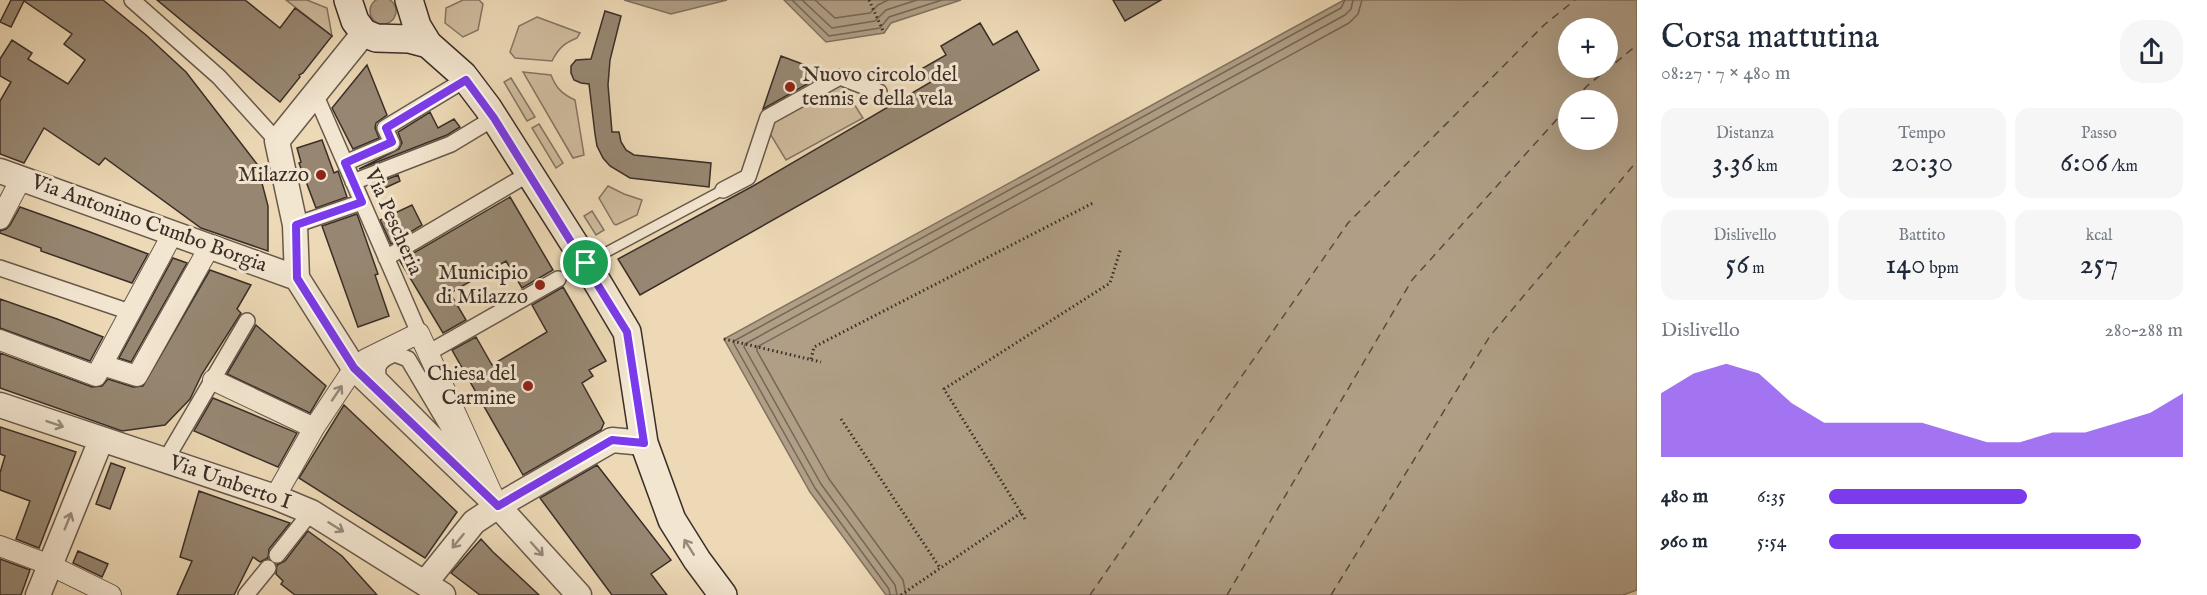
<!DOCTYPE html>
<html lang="it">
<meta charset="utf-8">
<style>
:root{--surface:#fff;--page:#f6f6f7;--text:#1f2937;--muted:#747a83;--accent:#7c3aed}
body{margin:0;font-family:"IM FELL English",serif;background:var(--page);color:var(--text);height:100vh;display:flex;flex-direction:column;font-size:22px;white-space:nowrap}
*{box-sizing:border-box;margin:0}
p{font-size:20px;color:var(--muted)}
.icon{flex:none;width:33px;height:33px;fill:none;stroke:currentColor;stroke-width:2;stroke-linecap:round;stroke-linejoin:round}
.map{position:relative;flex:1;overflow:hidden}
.side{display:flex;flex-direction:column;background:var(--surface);width:570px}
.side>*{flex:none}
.controls{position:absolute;left:1558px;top:18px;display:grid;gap:12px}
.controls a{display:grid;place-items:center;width:60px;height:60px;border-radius:50%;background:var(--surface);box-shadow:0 6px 24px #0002;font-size:30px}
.pin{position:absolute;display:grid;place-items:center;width:51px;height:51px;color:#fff;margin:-26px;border:3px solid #fff;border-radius:50%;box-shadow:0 2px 6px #0007}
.round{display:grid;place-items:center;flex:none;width:63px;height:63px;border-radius:24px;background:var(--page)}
.summary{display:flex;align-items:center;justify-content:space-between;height:102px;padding:0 24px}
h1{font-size:33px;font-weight:600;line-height:45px}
.metrics{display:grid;grid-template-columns:repeat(3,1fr);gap:9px;height:102px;padding:6px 24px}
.metrics div{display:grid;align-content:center;border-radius:15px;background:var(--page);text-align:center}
.metrics b{font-size:30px;font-weight:600}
.metrics small{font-size:16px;font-weight:400}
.metrics p{font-size:16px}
.chart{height:168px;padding:12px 24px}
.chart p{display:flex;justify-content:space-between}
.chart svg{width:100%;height:108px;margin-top:6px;fill:var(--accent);opacity:.7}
ul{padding:0 24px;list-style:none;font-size:20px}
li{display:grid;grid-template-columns:96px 72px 1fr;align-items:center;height:45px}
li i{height:15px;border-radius:8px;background:var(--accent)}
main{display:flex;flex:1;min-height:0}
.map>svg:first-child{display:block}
</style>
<main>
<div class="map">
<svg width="1637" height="595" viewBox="0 0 1637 595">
<rect width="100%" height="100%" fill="#edd9b6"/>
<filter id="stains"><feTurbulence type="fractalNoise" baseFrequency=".00333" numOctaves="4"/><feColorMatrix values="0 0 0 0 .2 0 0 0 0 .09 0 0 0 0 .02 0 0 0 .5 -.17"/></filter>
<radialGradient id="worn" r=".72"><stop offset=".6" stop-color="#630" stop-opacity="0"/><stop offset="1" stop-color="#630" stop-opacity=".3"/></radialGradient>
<path fill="#cfbc9e" stroke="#847563" stroke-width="1.5" d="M286 0H307L327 8 332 36Z
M463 0H479L483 4 478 30 463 37 445 23 446 8Z
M537 17 580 33 577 38C564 43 558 49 552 61L515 58 510 52 519 26Z
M523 72 551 75C556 88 562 94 575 100L584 155 573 158Z
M511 78 535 117 527 121 504 82Z
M840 82 863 118 786 160 769 132 774 119Z
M539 124 563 163 556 168 532 128Z
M608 186 624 194 642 200 637 215 616 225 614 224 599 198Z
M592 211 604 230 596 235 584 216Z"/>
<path fill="#b09f86" stroke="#817260" stroke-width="1.5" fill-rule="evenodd" d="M370 11a13 13 0 1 1 26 0a13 13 0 1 1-26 0Z
M624 0H727L671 14Z
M784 0H961L891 23 884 33 826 42Z
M1344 0H1637V590L1623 595H886L810 492 724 339ZM1608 28V68H1569V28ZM1608 100V140H1569V100Z"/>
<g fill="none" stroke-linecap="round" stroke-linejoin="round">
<path stroke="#756657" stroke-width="1.5" d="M792 0 829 36 880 28 889 17 942 0
M802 0 832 28 875 21 886 10 917 0
M815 0 835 18 870 13 878 5 888 0
M890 595 889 589 815 488 734 344V341L1341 8 1345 0
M897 595 895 585 821 484 744 347 745 344 1345 15 1351 9 1353 0
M906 595 903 580 829 479 757 351V347L1349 23 1358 14 1362 0"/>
<path stroke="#584a40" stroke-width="1.5" stroke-dasharray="8 6" stroke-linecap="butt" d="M1574 100 1587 86 1637 45
M1090 595 1348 223 1544 25 1575 0
M1227 595 1412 280 1569 106
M1331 595 1490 336 1637 161"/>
</g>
<path fill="#978772" stroke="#3a2e28" stroke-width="1.5" d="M11 0H103L146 35 186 72 257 164 268 206V251L201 228 105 158 99 165 44 128 24 163 0 154V101L11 82 0 76V59L12 40 32 53 28 59 68 84 85 60 64 44 72 34 24 1 11 27 0 22Z
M157 0H245L280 28 295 8 332 36 303 73 299 75 300 77 280 102Z
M1113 0H1161L1125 21Z
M605 11 621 16 610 60 608 85 612 132H619L621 142 626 150 634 155 711 163 709 187 630 178 610 166 603 158 597 146 595 134 589 84 581 83 574 80 571 73V66L576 60 591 59Z
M980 23 993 45 1017 31 1039 70 640 295 618 259 753 186 931 82 923 68 946 55 941 46Z
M781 56 821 71 818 78 763 109Z
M367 65 387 115 376 123 375 128 379 138 353 149 332 108Z
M430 112 438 128 454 119 460 127 447 135 359 169 399 149 402 143 398 132Z
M322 140 334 173 338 171 347 197 316 208 299 163 301 162 297 148Z
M398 175 400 181 374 193 370 186Z
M510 197 553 270 522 288 506 261 450 293 466 320 443 333 400 261Z
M412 205 422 225 391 244 380 220Z
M20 207 90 232 148 254 132 283 41 251V248L0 233V231L6 229 10 225Z
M357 214 378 274 375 275 389 316 358 327 322 226Z
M173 258 187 263 131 362 119 358Z
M210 270 251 285 237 309 241 313 202 374 190 399 165 425 122 431 0 388V353L92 387 102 386 108 379 133 387 143 386Z
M563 287 606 361 589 370 593 376 582 383 604 423 601 430 523 475 452 350 476 337 492 365 547 332 532 305Z
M0 299 57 319 103 337 90 361 0 328Z
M256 325 326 386 310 413 227 374Z
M213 398 297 433 278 467 194 431Z
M344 405 457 512 425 558 299 478Z
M0 427 76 452 39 548 16 539 30 501 0 490V473L5 456 0 454Z
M111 463 125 468 110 509 96 504Z
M597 465 671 560 651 574 667 595H612L540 498Z
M199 491 290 523 269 549 268 558 260 562 253 557 234 595H177L192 561 180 557Z
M308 531 342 556 377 595H295L281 584 283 581 276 574 277 565 285 561Z
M481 539 493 552 539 595H480L451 573Z
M78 551 108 564 102 577 73 563Z
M0 559 30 570 21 595H0Z"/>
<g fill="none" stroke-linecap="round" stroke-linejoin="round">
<g stroke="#67594c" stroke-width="12">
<path id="service" d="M588 262 723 190"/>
</g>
<g stroke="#67594c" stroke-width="18">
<path id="pedestrian" d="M132 0 219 77 277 141
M316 96 419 333
M345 163 392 143 385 128 466 79
M353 182 451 144 494 118
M723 190 748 177 768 117 840 77 879 92
M295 225 362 202
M386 258 530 173
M0 268 130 312
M428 353 558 279
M395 354 408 359 463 452 460 457H457L379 378C374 365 383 358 395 354Z
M165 461 247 321
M277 555 311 512
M246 595 268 568"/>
</g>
<g stroke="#67594c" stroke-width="22">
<path id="minor" d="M0 219 21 179
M0 340 96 376 173 233
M102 365 137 376 210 246
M213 380 314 428
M275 497 314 428 354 368 366 359 419 333 495 500
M0 546 50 565 111 595"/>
</g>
<g stroke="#67594c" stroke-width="27">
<path id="tertiary" d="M364 33 277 141 295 225 297 278 354 368 498 506 579 595
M0 171 297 278
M0 405 275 497 311 512 443 595
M425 583 474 522 498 506 612 440 644 443
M38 595 101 440"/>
</g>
<g stroke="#3a2e28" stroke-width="30">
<path id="secondary" d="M348 0 355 21 364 33 376 38 409 39 428 44
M409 0 417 26 428 44 463 75 488 108 577 248 627 332 644 443 672 520 697 560 723 595"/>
</g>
<path stroke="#3a2e28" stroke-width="3" stroke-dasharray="1.5 3" stroke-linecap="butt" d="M869 0 884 33
M724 339 821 362
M811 359 814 347 1093 203
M841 419 940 568
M1025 519 944 389 1110 283 1121 248
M901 595 1021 513"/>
<use href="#service" stroke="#f3e6d0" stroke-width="9"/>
<use href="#pedestrian" stroke="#f3e6d0" stroke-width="15"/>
<use href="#minor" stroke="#f3e6d0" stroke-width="20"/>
<use href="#tertiary" stroke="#f3e6d0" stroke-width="24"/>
<use href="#secondary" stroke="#f3e6d0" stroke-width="27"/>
</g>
<defs><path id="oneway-shaft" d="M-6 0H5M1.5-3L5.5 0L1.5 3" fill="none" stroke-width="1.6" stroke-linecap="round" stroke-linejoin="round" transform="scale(1.5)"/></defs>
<g stroke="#968a7c">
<use href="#oneway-shaft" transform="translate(337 393) rotate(-56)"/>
<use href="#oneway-shaft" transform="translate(55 424) rotate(19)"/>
<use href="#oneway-shaft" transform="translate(68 521) rotate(-68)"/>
<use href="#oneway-shaft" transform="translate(336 527) rotate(32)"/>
<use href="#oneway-shaft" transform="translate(458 541) rotate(129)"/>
<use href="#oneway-shaft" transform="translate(689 547) rotate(-122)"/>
<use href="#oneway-shaft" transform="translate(537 549) rotate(48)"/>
</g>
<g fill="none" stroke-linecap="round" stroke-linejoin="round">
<g stroke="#fff" stroke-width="12">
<path id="route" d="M466 80 494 118 627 332 644 443 612 440 498 506 354 368 297 278 296 225 362 202 345 163 392 142 386 128Z"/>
</g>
<use href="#route" stroke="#7c3aed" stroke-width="8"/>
</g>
<g fill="#8f2418" stroke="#f3e6d0" stroke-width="2">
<circle cx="790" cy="87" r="6"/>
<circle cx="321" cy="175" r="6"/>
<circle cx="540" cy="285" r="6"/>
<circle cx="528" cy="386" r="6"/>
</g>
<g text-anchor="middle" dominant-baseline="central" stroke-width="6" stroke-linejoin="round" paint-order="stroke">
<g font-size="21" fill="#3a2e28" stroke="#f3e6d0" text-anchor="end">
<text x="802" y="75" text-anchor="start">Nuovo circolo del<tspan x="802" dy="24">tennis e della vela</tspan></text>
<text x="309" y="175">Milazzo</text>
<text x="528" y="273">Municipio<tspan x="528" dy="24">di Milazzo</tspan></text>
<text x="516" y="374">Chiesa del<tspan x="516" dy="24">Carmine</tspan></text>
</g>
<g font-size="21" fill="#3a2e28" stroke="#f3e6d0">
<text transform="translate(393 222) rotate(66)">Via Pescheria</text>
<text transform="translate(149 224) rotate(20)">Via Antonino Cumbo Borgia</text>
<text transform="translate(230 483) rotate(19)">Via Umberto I</text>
</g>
</g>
<rect width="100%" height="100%" filter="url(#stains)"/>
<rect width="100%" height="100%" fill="url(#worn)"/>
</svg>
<div class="controls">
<a>+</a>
<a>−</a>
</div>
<div class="pin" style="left:586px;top:263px;background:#1e9e55"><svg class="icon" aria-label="arrive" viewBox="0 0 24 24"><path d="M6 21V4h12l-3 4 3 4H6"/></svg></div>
</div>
<section class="side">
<div class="summary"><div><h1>Corsa mattutina</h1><p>08:27 · 7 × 480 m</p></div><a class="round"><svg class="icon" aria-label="share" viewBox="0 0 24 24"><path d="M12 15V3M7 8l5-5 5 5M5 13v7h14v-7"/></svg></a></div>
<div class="metrics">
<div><p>Distanza</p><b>3.36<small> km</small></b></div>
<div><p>Tempo</p><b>20:30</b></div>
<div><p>Passo</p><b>6:06<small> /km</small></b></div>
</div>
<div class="metrics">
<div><p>Dislivello</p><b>56<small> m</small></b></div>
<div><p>Battito</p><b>140<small> bpm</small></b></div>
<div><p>kcal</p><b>257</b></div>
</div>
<div class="chart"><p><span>Dislivello</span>280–288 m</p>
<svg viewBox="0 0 160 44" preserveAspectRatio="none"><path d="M0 44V18L10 10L20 6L30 10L40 22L50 30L60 30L70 30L80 30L90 34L100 38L110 38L120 34L130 34L140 30L150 26L160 18V44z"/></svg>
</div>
<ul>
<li><b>480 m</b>6:35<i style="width:56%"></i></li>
<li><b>960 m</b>5:54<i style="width:88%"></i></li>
</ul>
</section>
</main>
